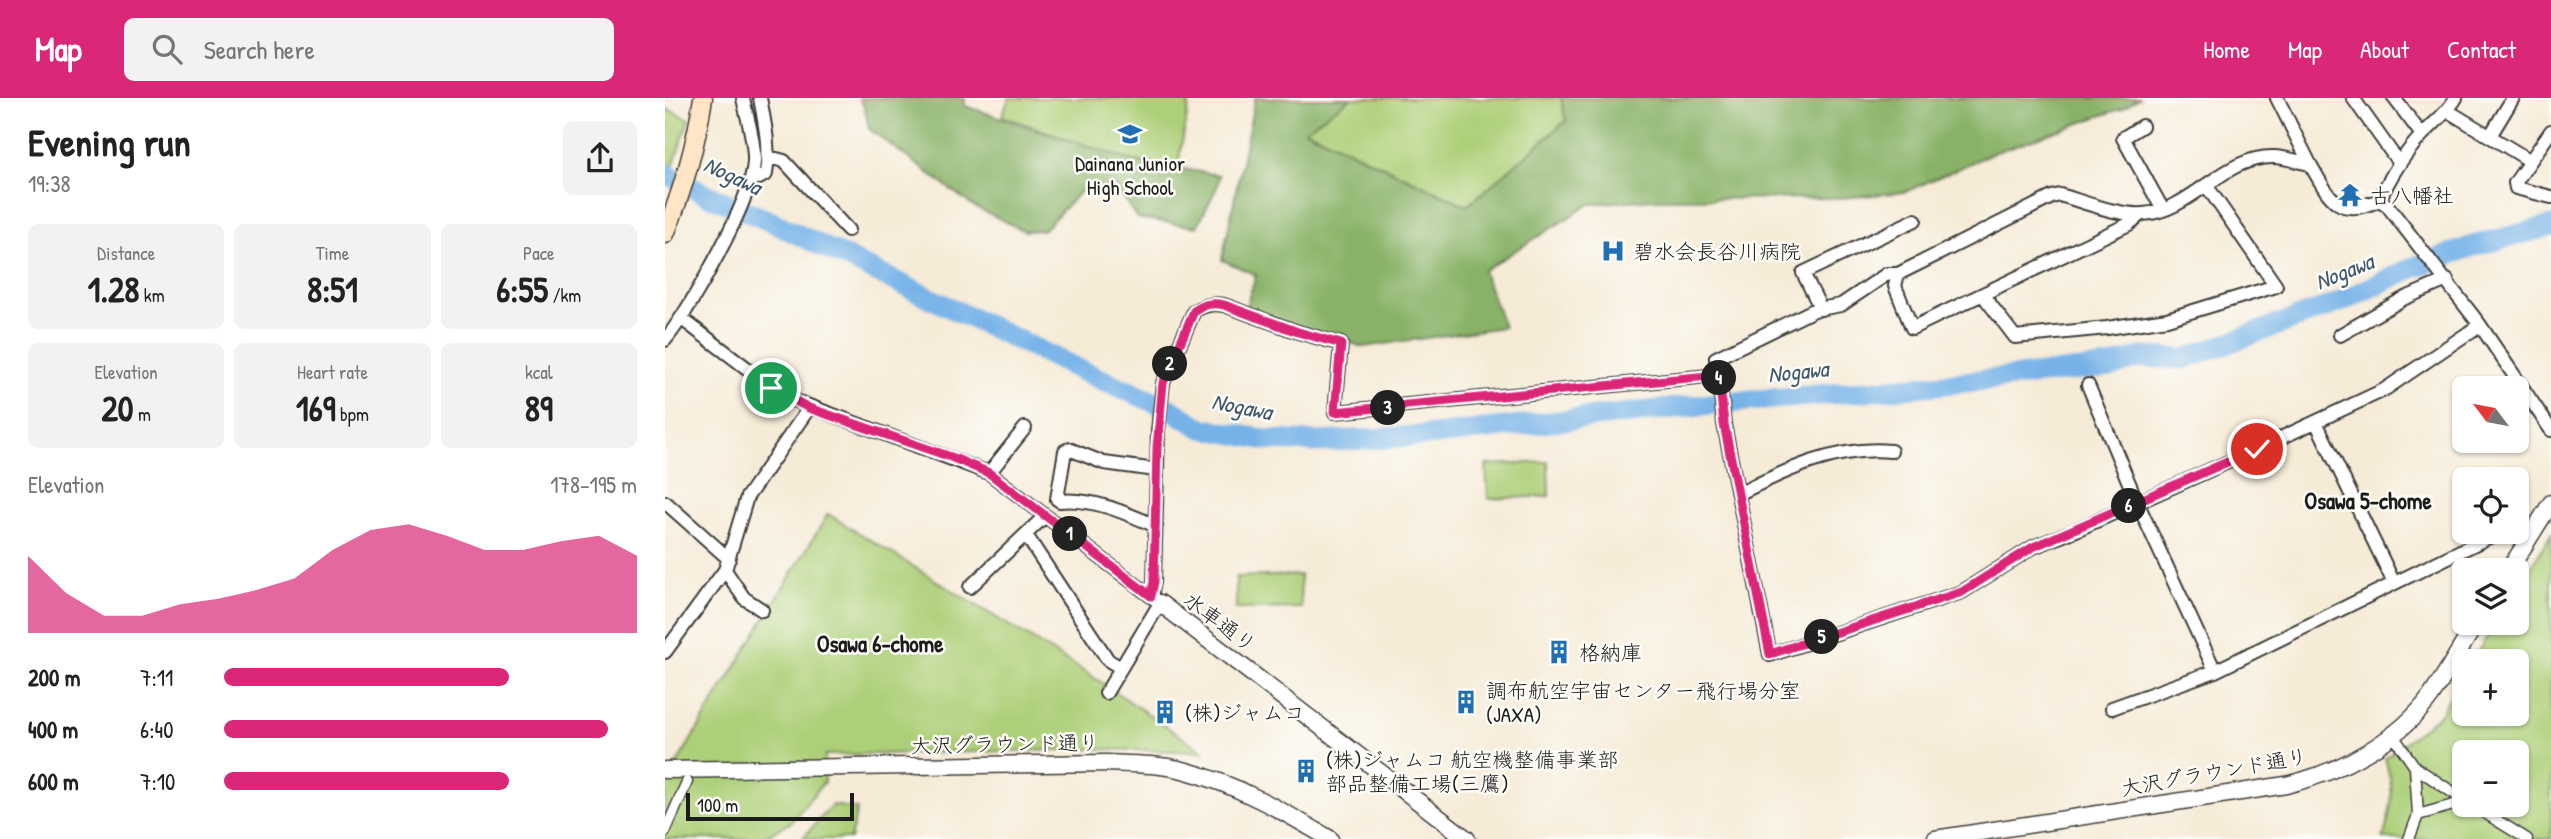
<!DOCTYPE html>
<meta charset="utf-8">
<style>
:root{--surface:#fff;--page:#f2f2f2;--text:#222;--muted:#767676;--accent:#db2777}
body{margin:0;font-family:"Patrick Hand","Klee One",sans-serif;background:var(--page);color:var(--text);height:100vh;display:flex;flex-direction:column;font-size:26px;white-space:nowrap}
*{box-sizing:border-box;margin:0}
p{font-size:23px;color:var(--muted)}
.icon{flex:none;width:38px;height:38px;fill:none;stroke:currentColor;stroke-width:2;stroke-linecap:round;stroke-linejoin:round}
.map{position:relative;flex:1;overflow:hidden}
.sheet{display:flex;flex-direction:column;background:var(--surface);width:665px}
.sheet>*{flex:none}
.needle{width:46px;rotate:302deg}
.controls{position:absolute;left:1787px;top:278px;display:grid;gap:14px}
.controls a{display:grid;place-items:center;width:77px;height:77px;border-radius:10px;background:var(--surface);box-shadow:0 2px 5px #0004;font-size:35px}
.scale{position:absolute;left:21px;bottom:18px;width:168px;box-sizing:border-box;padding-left:7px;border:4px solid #1c1c1c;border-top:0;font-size:19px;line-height:24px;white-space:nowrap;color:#1c1c1c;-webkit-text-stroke:5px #fdfcf7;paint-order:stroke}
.pin{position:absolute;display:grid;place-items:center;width:60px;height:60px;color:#fff;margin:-30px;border:4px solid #fff;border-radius:50%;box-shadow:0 2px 7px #0007}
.km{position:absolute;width:35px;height:35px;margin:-18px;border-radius:50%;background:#222;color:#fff;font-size:19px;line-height:35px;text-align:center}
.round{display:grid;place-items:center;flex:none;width:74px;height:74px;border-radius:10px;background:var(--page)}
.head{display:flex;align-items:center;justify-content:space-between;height:119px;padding:0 28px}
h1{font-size:38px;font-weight:700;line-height:52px}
.metrics{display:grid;grid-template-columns:repeat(3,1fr);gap:10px;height:119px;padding:7px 28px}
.metrics div{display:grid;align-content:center;border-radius:10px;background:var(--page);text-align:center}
.metrics b{font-size:35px;font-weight:700}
.metrics small{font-size:19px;font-weight:400}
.metrics p{font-size:19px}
.chart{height:196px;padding:14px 28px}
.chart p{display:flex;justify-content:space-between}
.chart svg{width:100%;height:126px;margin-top:7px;fill:var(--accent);opacity:.7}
ul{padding:0 28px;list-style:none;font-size:23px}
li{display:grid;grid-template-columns:112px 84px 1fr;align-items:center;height:52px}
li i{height:18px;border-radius:9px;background:var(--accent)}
header{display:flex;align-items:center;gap:42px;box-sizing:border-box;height:98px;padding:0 35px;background:var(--accent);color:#fff}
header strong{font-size:33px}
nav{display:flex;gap:38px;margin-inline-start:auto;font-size:24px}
.search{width:490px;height:63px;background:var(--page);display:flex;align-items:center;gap:18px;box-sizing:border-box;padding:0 24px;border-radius:10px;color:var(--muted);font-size:26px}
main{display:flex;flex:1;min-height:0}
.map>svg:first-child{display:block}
</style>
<header>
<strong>Map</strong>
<div class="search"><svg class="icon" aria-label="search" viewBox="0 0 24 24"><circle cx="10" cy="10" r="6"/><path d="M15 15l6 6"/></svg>Search here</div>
<nav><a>Home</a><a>Map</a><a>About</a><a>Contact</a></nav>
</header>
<main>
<section class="sheet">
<div class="head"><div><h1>Evening run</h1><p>19:38</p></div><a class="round"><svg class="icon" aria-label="share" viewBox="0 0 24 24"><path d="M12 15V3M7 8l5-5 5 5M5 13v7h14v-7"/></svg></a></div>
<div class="metrics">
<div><p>Distance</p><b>1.28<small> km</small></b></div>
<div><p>Time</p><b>8:51</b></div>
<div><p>Pace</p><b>6:55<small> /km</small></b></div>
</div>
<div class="metrics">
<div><p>Elevation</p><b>20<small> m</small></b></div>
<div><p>Heart rate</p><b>169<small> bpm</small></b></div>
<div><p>kcal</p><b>89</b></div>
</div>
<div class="chart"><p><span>Elevation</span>178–195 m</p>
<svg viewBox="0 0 160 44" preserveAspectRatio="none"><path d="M0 44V17L10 30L20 38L30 38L40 34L50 32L60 29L70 25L80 15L90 8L100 6L110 10L120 15L130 15L140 12L150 10L160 17V44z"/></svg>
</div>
<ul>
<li><b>200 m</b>7:11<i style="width:69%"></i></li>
<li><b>400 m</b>6:40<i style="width:93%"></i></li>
<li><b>600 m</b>7:10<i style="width:69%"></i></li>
</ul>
</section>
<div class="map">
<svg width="1886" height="741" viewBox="0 0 1886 741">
<rect width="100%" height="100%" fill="#fdfcf7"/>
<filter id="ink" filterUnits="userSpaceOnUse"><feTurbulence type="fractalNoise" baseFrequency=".0143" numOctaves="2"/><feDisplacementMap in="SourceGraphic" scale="14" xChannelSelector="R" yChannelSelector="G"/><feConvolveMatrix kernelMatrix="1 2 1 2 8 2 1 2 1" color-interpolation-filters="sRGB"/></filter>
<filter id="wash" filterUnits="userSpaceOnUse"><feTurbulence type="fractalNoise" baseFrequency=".00686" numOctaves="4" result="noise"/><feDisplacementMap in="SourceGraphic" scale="28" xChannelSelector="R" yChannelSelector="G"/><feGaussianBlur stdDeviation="1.57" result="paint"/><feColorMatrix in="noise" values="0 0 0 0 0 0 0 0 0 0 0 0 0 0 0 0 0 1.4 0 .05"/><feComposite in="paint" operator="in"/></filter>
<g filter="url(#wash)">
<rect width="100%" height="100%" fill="#f6ebd7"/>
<path fill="#accf77" stroke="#64764a" stroke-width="2" fill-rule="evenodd" d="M344 0H525L513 67 490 71 337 18Z
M686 0H896L901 23 802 108 639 31Z
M0 10 24 21 2 86 0 85Z
M883 364 884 398 823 401 821 367Z
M163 416 436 584 539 654 436 651 160 657 159 684 126 724 95 741H0V685Z
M1886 436V741H1718C1728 706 1730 694 1720 660L1774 617 1799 576V616H1852V564L1807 563 1831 525H1852V492ZM1799 654H1852V707H1799Z
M635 477 636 510 571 511V479Z
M167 707 192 711 185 741H137Z"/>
<path fill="#89b268" stroke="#526742" stroke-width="2" d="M194 0H300V8L465 62 554 77 553 87 532 129 472 120 450 88 415 94 378 132 360 133 308 108 204 31 200 11Z
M590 0H686L640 32 802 108 901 23 896 0H1474L1458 10 1328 55 1240 94 1176 100 988 101 925 106 818 173 839 229 698 249 580 211 591 177 557 162Z"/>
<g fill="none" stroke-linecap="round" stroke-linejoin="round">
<path stroke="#76b2e8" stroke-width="21" d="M0 75 40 96 107 124 419 274 505 311 537 330 602 342 654 344 768 337 1046 306 1261 288 1445 269 1476 259 1519 261 1673 205 1747 170 1808 148 1886 128"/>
</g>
</g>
<g filter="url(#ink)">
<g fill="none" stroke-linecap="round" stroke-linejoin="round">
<g stroke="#3d3b38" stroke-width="13">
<path id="pedestrian" d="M1727 636 1750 669 1799 702
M1750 669 1753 717
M1807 707 1862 741
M0 734 22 684
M1744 741 1753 717 1799 704"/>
</g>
<g stroke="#3d3b38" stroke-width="16">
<path id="minor" d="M1612 0 1645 66
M1688 0 1734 65
M1729 0 1757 37
M1783 13 1864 62
M1477 28 1458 40 1498 112
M1886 33 1850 85 1851 90 1886 99
M1825 38 1848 0
M104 59 119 63 183 132
M86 80H94L101 76C105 50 100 26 95 0
M1714 102 1722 107 1815 227 1886 332
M1233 176 1230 188 1247 230 1464 126 1476 116
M1318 197 1350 239 1442 230 1502 221 1611 188 1541 87
M1156 211 1138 175 1250 122
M17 221 120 299 324 375 495 505 441 595
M1675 237 1738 201 1782 182
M0 242C25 213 87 101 89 64 90 43 82 20 78 0
M1054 277 1059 326 1105 557 1297 494 1368 449 1411 432 1592 351 1719 292 1815 227
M1423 287 1472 404 1550 573
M1651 324 1729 485
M324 375 360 330
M1073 396C1119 373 1173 347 1226 353
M0 404 64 461
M491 428C461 415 428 400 395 403L392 401 400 353 404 351 439 365 491 372
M361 437 443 562 456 570
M60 472 79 500 97 512
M305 489 380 418
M486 498 489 484 493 333 498 285 529 213C540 207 547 205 559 207L633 234 676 246 670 314 1054 277 1051 260 1149 212 1176 207 1222 176H1233L1387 99 1395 97C1419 104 1454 118 1478 116 1528 113 1557 58 1609 59 1620 59 1634 64 1645 66 1664 99 1673 122 1714 102 1726 78 1738 57 1757 37 1770 24 1782 15 1791 0
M0 554 60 472 82 399 144 310
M1447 610 1550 573 1828 437H1848L1863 443"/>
</g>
<g stroke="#3d3b38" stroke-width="19">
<path id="tertiary" d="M1844 472 1886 405
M495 505 802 741
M0 672 442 665C467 666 493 666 518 672 571 686 618 713 665 741
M1270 741 1621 687C1673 675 1734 643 1766 598 1782 575 1796 549 1811 525"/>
</g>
<g stroke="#3d3b38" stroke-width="21">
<path id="secondary" d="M0 136C18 92 31 47 38 0"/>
</g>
<use href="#pedestrian" stroke="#fff" stroke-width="10"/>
<use href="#minor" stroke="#fff" stroke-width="12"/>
<use href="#tertiary" stroke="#fff" stroke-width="16"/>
<use href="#secondary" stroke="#fee5c5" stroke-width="18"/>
</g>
</g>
<g fill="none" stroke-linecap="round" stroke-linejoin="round" filter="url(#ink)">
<g stroke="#fff" stroke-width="14">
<path id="route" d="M106 290 144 310 286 359 324 375 486 498 489 484 492 350 498 285 529 213C540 206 547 204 559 207L633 234 676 246 670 314 1054 277 1059 326 1105 556 1297 494 1368 449 1592 351"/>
</g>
<use href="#route" stroke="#db2777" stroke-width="9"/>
</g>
<defs>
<g id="school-bare" transform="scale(1.89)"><path d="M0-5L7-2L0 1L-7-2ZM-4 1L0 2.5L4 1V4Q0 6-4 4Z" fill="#1f6fb2" stroke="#fdfcf7" stroke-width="2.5" paint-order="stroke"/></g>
<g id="temple-bare" transform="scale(1.89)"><path d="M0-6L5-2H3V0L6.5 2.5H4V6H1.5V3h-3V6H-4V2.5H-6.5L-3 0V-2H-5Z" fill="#1f6fb2" stroke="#fdfcf7" stroke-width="2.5" paint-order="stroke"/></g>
<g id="hospital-bare" transform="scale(1.89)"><path d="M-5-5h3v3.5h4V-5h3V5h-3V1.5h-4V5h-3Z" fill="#1f6fb2" stroke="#fdfcf7" stroke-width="2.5" paint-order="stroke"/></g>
<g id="building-bare" transform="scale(1.89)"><path d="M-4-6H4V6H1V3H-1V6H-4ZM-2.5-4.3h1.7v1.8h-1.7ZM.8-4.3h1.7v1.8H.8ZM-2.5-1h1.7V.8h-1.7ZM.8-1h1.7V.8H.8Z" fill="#1f6fb2" stroke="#fdfcf7" stroke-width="2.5" paint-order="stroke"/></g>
</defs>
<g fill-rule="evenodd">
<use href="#school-bare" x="465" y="36"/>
<use href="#temple-bare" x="1685" y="97"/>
<use href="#hospital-bare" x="948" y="153"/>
<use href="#building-bare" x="894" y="554"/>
<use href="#building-bare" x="801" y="604"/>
<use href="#building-bare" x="500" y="614"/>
<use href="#building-bare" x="641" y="673"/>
</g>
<g text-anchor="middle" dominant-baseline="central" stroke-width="5" stroke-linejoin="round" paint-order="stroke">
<g font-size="21" fill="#1c1c1c" stroke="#fdfcf7" text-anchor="start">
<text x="465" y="65" text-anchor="middle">Dainana Junior<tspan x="465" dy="24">High School</tspan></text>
<text x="1705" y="97">古八幡社</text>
<text x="968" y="153">碧水会長谷川病院</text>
<text x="914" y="554">格納庫</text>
<text x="821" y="592">調布航空宇宙センター飛行場分室<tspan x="821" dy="24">(JAXA)</tspan></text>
<text x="520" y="614">(株)ジャムコ</text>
<text x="661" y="661">(株)ジャムコ 航空機整備事業部<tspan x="661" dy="24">部品整備工場(三鷹)</tspan></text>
</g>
<g font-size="21" fill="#1c1c1c" stroke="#fdfcf7">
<text transform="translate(555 524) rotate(37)">水車通り</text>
<text transform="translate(340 646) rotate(-1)">大沢グラウンド通り</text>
<text transform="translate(1549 674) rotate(-10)">大沢グラウンド通り</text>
</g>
<g font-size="23" font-style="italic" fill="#40586e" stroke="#fdfcf7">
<text transform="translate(68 77) rotate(25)">Nogawa</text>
<text transform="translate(1679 173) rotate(-22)">Nogawa</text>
<text transform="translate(1133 273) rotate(-6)">Nogawa</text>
<text transform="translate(577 308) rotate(11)">Nogawa</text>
</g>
<g font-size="23" font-weight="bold" fill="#1c1c1c" stroke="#fdfcf7">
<text x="1703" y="402">Osawa 5-chome</text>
<text x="215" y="545">Osawa 6-chome</text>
</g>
</g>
</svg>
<div class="controls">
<a><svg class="needle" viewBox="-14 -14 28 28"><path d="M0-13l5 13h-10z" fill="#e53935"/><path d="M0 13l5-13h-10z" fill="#767676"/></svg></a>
<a><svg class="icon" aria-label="locate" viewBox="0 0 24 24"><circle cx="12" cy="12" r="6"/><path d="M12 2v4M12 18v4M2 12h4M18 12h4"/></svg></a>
<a><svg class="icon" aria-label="layers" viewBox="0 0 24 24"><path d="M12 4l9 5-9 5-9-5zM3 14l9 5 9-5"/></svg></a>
<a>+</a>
<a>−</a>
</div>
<div class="scale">100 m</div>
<div class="pin" style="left:106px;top:290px;background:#1e9e55"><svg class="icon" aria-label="arrive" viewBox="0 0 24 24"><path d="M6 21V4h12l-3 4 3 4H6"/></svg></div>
<div class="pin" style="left:1592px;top:351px;background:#d93025"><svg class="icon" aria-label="check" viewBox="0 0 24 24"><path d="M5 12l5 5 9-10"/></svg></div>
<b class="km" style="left:405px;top:436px">1</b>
<b class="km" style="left:505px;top:266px">2</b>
<b class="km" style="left:723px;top:310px">3</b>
<b class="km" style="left:1054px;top:280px">4</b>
<b class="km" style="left:1157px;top:539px">5</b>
<b class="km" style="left:1464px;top:408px">6</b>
</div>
</main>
